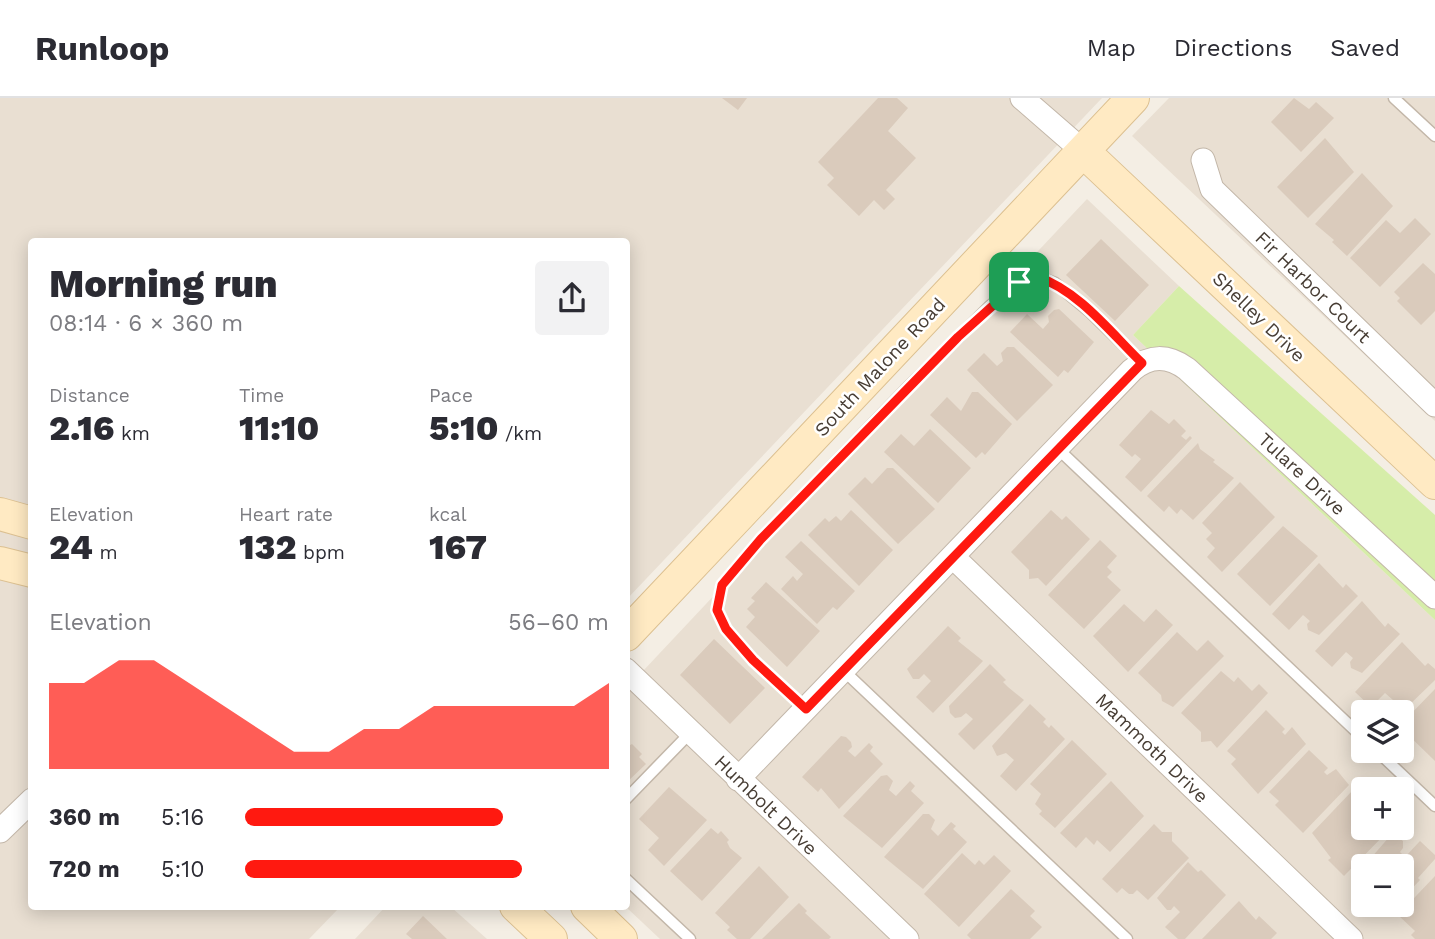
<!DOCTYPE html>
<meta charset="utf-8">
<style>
:root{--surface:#fff;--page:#f2f2f3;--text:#2b2b33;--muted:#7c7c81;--line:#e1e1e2;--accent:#ff1910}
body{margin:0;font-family:"Work Sans",sans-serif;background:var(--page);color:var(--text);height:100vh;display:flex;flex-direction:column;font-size:26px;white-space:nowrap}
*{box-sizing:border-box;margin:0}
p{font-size:23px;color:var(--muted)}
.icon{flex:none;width:38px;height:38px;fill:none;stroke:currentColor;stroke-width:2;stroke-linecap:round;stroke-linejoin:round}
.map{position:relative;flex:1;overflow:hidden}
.sheet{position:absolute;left:28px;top:140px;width:602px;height:672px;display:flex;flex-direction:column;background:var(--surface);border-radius:7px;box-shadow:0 4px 18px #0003}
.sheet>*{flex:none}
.fabs{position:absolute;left:1351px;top:602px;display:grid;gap:14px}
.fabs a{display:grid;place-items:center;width:63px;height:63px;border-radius:7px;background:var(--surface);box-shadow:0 4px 18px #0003;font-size:35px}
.pin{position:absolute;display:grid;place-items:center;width:60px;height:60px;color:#fff;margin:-30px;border-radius:14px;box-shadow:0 4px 10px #0006}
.round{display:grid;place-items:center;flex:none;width:74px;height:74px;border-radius:7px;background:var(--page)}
.head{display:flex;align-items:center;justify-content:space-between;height:119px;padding:0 21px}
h1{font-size:38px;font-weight:800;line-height:52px}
.stats{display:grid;grid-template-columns:repeat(3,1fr);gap:10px;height:119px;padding:7px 21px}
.stats div{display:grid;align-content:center}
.stats b{font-size:35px;font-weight:800}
.stats small{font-size:19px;font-weight:400}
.stats p{font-size:19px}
.chart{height:196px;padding:14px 21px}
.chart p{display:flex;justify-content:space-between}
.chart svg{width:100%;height:126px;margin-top:7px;fill:var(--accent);opacity:.7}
ul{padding:0 21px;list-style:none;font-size:23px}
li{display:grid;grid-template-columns:112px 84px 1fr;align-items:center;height:52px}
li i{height:18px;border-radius:9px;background:var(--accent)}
header{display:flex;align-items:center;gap:42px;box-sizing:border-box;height:98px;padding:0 35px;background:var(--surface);border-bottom:2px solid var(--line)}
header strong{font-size:33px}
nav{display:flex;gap:38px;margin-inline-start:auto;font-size:24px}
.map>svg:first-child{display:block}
</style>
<header>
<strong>Runloop</strong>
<nav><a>Map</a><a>Directions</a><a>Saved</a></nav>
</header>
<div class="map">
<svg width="1435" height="841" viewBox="0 0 1435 841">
<rect width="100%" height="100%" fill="#f4eee4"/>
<path fill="#e9dfd2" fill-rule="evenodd" d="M0 0H1102L627 501 626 144H32V808L340 809 309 841H0Z
M1169 0H1435V323L1132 38Z
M1087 101 1179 188 1133 237 1435 522V841H660L626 809 627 590ZM1363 614H1402V653H1363ZM1363 691H1402V730H1363ZM1363 768H1402V807H1363Z
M386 808 451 809 487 841H355Z"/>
<path fill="#d6eda9" d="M1179 188 1435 417V522L1133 237Z"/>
<path fill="#dacbbc" d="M722 0H747L738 12Z
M878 0H897L908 10 888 33 916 60 886 92 895 101 884 112 874 102 859 118 827 87 834 80 818 64Z
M1294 0 1309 11 1316 4 1334 20 1301 54 1271 24Z
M1325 40 1354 74 1308 120 1277 89Z
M1362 75 1393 108 1347 158 1332 144 1334 142 1315 126Z
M1415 120 1431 136 1380 189 1350 160 1386 122 1400 135Z
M1101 141 1149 187 1115 223 1066 177Z
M1423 165 1435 176V213L1421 227 1397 203 1400 200 1394 194Z
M1059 211 1094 244 1068 275 1064 272 1058 279 1010 234 1027 216 1043 231 1049 224 1048 218 1054 212Z
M1007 249H1014L1053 287 1017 323 967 272 984 255 997 268 1003 263 1001 255Z
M972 294H978L1012 326 985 357 982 354 976 360 930 317 947 299 961 313Z
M1151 312 1169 326 1174 321 1186 333 1181 338 1186 342 1190 338 1192 340 1141 394 1125 379 1141 361 1135 356 1132 359 1119 347Z
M930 331 971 370 938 405 884 354 901 336 914 348Z
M1198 345 1200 351 1215 362 1213 364 1234 380 1193 422 1181 411 1177 416 1169 408 1164 414 1147 398Z
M887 370H893L935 411 898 446 848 396 865 379 872 386Z
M1240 384 1275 419 1222 474 1207 459 1215 450 1206 441 1212 435 1202 425Z
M851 412 893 452 859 488 808 437 825 420 829 424 836 418 841 423Z
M1051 412 1062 422 1066 418 1090 441 1046 488 1038 480 1029 481V472L1011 454Z
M1283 428 1318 458 1270 508 1237 476Z
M1100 442 1117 458 1107 469 1112 474 1107 479 1121 492 1084 531 1048 497Z
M801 443 855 493 837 512 833 509 817 526 781 491 793 478 797 483 803 476 785 459Z
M1319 465 1343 490 1346 486 1358 498 1319 537 1308 532 1307 526 1310 523 1303 517 1289 532 1272 516Z
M766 484 820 533 787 569 746 529 755 519 747 511 755 503 751 500Z
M1362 503 1385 529 1388 525 1400 536 1362 575 1351 570 1350 564 1353 560 1346 554 1332 569 1315 553Z
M1124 506 1144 524 1156 511 1173 527 1128 574 1093 538Z
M948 528 961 540 958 543 983 563 933 615 916 599 931 583 924 576 919 581H913L907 571Z
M1177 534 1197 553 1208 542 1224 558 1173 609 1162 603 1161 597 1138 575Z
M714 541 765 590 730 626 680 577Z
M1402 544 1425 568 1428 565 1435 571V582L1402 614H1393L1390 611 1393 602 1385 595 1371 609 1355 594Z
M990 566 1006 582 1003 584 1008 589 1024 602 974 652 958 636 973 621 966 615 961 619 955 620 950 615 949 608Z
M1221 573 1234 584 1238 579 1252 593 1259 586 1268 595 1217 650 1211 643 1201 644V634L1181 615Z
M1435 591V663L1402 631V625Z
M1030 606 1046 621 1043 624 1049 630 1051 627 1065 641 1016 693 1000 678 1014 662 1006 655 997 658 992 648Z
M1266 612 1285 631 1282 634 1285 637 1292 629 1306 646 1258 696 1231 666 1236 661 1227 653Z
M841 638 846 639 851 644 852 649 848 653 855 659 869 645 873 649 870 653 883 666 839 711 821 690 818 694 802 679Z
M1072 642 1107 676 1055 730 1039 716 1042 713 1035 706 1041 696 1030 686Z
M632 646 642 656 639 659 646 666 626 685V649Z
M1309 652 1328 670 1324 674 1327 677 1336 671 1349 687 1303 735 1275 707 1279 703 1269 694Z
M887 677 893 683 889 692 896 698 910 683 915 688 911 693 924 705 882 750 843 718 881 678Z
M1111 683 1144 718 1110 754 1097 742 1094 747 1086 739 1076 750 1060 735Z
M669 689 707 722 664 768 648 752 659 740 639 721Z
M1352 693 1363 704V730H1391L1344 778 1328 762 1331 760 1312 735Z
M923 716H929L935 722 931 731 938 738 951 724 956 728 953 731 967 744 923 791 884 759Z
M1154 726 1162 734H1172V743L1189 760 1148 802 1137 792 1133 796H1129L1122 790 1117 795 1102 781Z
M711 730 718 736 721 733 729 742 727 744 730 750 742 760 702 803 670 773Z
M1390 738H1396L1403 743V750L1400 754 1405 759 1420 743 1435 757V761L1418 780 1420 782 1402 801V768H1364Z
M962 755 975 767 979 762 984 767 994 757 1011 773 959 829 924 796Z
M1188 764 1198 774 1201 772 1226 797 1185 841H1178L1165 829 1180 814 1174 808 1171 812H1167L1157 800Z
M759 768 789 799 750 841H737L727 832 730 829 715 815Z
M1363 769V791L1352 780Z
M1435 778V841H1415L1411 837 1415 833 1398 817Z
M1011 791 1035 813 1030 818 1042 829 1030 841H971L967 837Z
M1239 803 1256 822 1259 818 1277 835 1271 841H1202Z
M799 805 807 813 805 815 831 839 829 841H762Z
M423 818 447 841H412L406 836Z"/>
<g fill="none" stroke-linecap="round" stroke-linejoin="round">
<g stroke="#c3b7a9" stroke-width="13">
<path id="lane" d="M1394 0 1435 38
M1057 350 1363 640
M843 572 1127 841
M806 611 753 562 726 531 717 512 722 487 761 441 910 287 990 208 1019 184 1038 179 1055 185 1090 214 1142 265
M1377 653 1435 708
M626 701 691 634
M626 781 690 841"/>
</g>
<g stroke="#c3b7a9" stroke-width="25">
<path id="street" d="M1022 0 1083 53
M1203 62 1212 91 1435 307
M953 459 1351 841
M626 572 907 841
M738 681 1132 272C1150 257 1168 257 1187 271L1435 499
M0 733 32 702"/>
</g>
<g stroke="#dcc091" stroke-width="34">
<path id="secondary" d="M1083 53 1435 385
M0 416 32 425
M0 465 32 473
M626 537 1133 0
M516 808 551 841
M587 808 621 841"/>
</g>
<use href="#lane" stroke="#fff" stroke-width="10"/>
<use href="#street" stroke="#fff" stroke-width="23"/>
<use href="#secondary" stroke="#ffeac3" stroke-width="32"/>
</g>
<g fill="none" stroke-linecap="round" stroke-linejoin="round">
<g stroke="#fff" stroke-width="14">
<path id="route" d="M1038 179C1079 193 1111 235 1142 265L806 611 753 562 726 531 717 512 722 487 761 441 958 239 1019 184Z"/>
</g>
<use href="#route" stroke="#ff1910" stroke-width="9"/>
</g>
<g text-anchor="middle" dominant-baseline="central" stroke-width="5" stroke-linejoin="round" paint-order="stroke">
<g font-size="19" fill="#473d34" stroke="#fff">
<text transform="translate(1313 189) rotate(44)">Fir Harbor Court</text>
<text transform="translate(1259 219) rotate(44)">Shelley Drive</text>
<text transform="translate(880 269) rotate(-47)">South Malone Road</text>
<text transform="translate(1302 376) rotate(43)">Tulare Drive</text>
<text transform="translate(1152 650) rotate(44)">Mammoth Drive</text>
<text transform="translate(766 707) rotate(44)">Humbolt Drive</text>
</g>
</g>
</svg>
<div class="fabs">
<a><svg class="icon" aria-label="layers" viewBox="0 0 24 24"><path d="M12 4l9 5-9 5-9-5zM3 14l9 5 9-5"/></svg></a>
<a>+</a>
<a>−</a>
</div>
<div class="pin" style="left:1019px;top:184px;background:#1e9e55"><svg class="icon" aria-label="arrive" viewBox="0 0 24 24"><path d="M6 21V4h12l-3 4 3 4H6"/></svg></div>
<section class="sheet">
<div class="head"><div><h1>Morning run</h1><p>08:14 · 6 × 360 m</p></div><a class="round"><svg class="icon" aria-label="share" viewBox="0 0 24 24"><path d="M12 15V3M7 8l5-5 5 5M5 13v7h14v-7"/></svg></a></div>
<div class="stats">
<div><p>Distance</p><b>2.16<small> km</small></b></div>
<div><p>Time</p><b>11:10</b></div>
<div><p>Pace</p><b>5:10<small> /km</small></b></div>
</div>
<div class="stats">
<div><p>Elevation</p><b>24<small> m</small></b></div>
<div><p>Heart rate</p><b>132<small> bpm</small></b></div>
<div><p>kcal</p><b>167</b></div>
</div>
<div class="chart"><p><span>Elevation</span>56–60 m</p>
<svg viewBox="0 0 160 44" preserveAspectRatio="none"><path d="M0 44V14L10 14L20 6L30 6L40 14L50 22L60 30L70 38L80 38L90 30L100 30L110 22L120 22L130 22L140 22L150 22L160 14V44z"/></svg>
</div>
<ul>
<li><b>360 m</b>5:16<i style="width:71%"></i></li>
<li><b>720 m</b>5:10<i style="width:76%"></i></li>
</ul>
</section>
</div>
